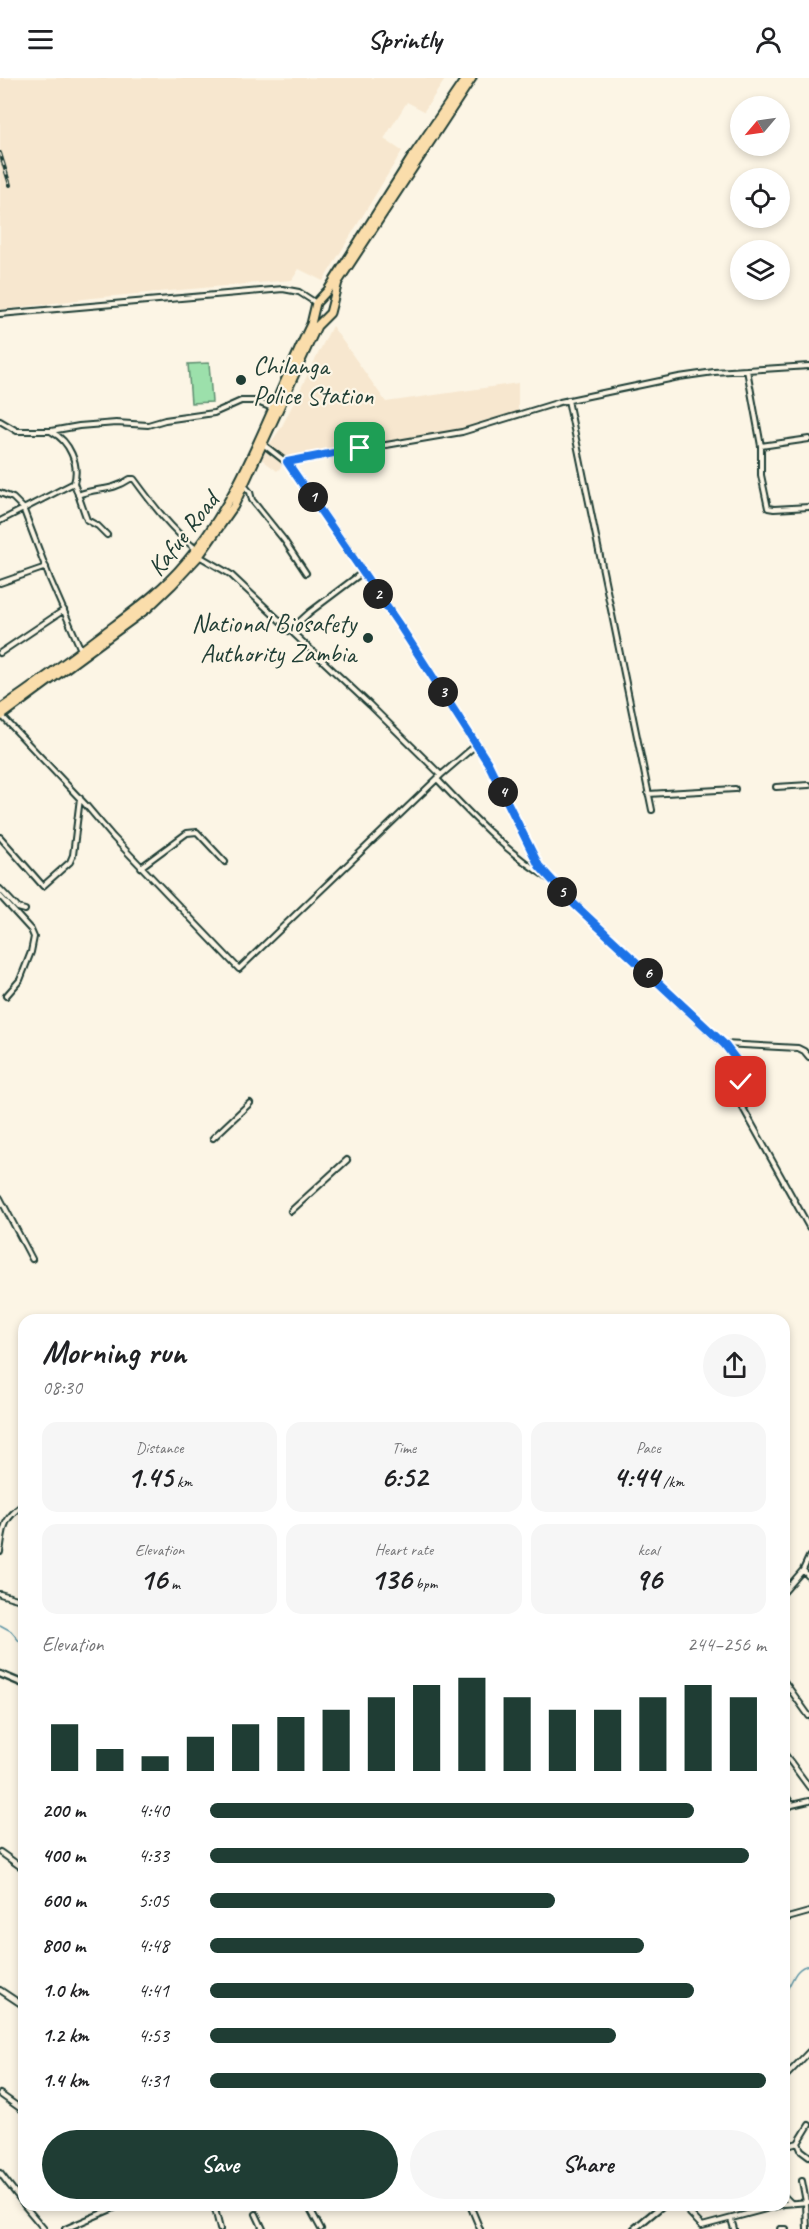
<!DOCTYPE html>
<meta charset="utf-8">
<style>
:root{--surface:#fff;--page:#f6f6f6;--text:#202124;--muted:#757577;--accent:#1f3d34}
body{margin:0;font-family:Caveat,sans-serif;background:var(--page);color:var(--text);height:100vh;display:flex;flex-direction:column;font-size:22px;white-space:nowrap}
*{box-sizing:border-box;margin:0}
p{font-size:20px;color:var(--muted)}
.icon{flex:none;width:33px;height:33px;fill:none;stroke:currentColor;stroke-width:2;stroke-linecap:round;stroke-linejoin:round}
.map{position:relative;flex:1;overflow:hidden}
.side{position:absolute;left:18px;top:1236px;width:772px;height:897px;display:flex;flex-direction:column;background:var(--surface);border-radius:18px;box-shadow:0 3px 9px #0003}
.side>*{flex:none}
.needle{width:39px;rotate:241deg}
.fabs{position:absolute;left:730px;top:18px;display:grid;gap:12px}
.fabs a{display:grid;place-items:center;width:60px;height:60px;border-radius:50%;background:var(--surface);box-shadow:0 3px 9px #0003;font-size:30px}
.pin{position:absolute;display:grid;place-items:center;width:51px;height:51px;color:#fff;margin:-26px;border-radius:12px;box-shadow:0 3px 9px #0006}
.km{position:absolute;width:30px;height:30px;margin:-15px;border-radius:50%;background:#222;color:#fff;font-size:16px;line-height:30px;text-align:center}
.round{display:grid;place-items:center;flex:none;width:63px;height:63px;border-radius:32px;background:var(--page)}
.overview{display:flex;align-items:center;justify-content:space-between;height:102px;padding:0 24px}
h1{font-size:33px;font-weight:800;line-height:45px}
.figures{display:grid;grid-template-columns:repeat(3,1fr);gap:9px;height:102px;padding:6px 24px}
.figures div{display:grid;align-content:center;border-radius:15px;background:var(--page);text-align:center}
.figures b{font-size:30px;font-weight:800}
.figures small{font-size:16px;font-weight:400}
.figures p{font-size:16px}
.chart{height:168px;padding:12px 24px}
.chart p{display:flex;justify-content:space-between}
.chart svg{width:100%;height:108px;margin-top:6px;stroke:var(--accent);stroke-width:6}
.primary-button{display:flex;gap:12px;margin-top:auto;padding:12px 24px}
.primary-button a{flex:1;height:69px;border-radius:36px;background:var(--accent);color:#fff;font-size:24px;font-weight:800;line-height:69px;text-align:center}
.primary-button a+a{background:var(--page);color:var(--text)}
ul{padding:0 24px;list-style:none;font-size:20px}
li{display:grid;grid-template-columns:96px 72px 1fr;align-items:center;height:45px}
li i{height:15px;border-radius:8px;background:var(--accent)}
header{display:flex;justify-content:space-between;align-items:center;height:78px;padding:0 24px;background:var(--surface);font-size:27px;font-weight:800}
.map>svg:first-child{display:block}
</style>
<header><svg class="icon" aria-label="menu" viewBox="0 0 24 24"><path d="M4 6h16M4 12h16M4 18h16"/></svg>Sprintly<svg class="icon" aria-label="person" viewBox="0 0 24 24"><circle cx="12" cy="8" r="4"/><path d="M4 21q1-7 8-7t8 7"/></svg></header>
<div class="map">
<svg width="809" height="2151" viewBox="0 0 809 2151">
<rect width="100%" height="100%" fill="#fcf5e5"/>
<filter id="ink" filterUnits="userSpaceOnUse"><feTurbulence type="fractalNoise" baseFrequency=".0167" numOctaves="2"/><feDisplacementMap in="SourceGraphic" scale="12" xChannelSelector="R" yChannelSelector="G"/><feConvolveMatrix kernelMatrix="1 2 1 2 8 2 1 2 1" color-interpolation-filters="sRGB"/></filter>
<g filter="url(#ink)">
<path fill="#f7e7cf" d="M0 0H446L424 33 407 24 384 61 402 73 323 203 299 191 292 202 92 220 0 232Z
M332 248 386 324 518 305V334L460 352 290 380 277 393 260 380 281 350Z"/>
<path fill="#9ce0ab" stroke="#5e8e70" stroke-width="1.5" d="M209 285 212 324 191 325 188 286Z"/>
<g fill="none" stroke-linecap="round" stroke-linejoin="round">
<path stroke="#669aa9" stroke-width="1.5" d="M0 1547 11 1553 24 1569
M784 1916C793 1905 793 1890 809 1887"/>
<g stroke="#1f3d34" stroke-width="8">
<path id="minor" d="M0 236 283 211 299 214 316 225
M747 292 761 368V397L768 430 774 431 809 429
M568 322 652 732
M0 343 17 353H51L79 348 116 345 148 347 165 342 214 335 241 323H255L272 330
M263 366 291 388 402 551 488 685 539 788 575 826 734 977 740 989 743 1030 809 1149
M761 368 809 361
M287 384 462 354 560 324 679 299 714 294 809 288
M74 405 87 442 98 448 107 457
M244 407 250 414 252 422 284 462 306 495
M0 415 13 420 23 430 50 501 81 572
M78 417C98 409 111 414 130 401H134C153 427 171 451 197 472
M0 443 74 405C80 386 69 363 52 354
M199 478 230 496 370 627 441 697
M0 505 46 489
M289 553 310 534 363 494
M0 575 64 532
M2 638 85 726 113 759 239 891 441 697 476 667
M437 701C471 737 506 774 548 800
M776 709 809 707
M648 716 735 711
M0 759 43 808 70 784 73 777 80 720
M141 789 187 755 197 754 225 784
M0 811 18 830 25 832
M0 818 31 852 34 859 31 874 20 902 6 918
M724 966 798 970 804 973 809 979
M213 1060 250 1025
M0 1120 32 1181
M291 1133 347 1082
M0 1474C4 1449 2 1442 24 1426
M803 1492 809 1499
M784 1514 803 1492 809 1479
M0 1516 24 1523
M784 1603 809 1638
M784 1675 809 1709
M784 1715 792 1727
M784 1732 792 1727 809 1723
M0 1774 24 1791
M784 1841 809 1834
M0 1912 24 1928
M784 2000 809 1974
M0 2016 24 2033
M809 2047 798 2065 801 2072 809 2078
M784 2069 798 2065
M0 2095 24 2126
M802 2103 806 2124 807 2151
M784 2118 791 2125
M784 2126 809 2124
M24 2127 44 2151
M214 2127 220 2151
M308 2127 321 2151
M470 2127 480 2151
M682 2127 702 2148 781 2127
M256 2136 263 2151
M731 2141 734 2151
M65 2151 121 2127
M780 2151H786"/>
</g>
<g stroke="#1f3d34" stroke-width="9">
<path id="tertiary" d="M0 1596 24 1606
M634 2151 663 2127"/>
</g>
<g stroke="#1f3d34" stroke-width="11">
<path id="trunk" d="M0 631C35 607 69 582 103 556 132 534 163 512 186 484 244 417 272 325 311 246L316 225 328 212 412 79 466 0
M0 639 148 530 172 507 199 478 234 428 317 248 330 235 338 204 472 0"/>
</g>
<use href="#minor" stroke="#fcf5e5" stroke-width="4"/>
<use href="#tertiary" stroke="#fcf5e5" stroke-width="4.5"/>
<use href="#trunk" stroke="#faddab" stroke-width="7"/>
<g stroke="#1f3d34" stroke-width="4">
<path id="rail" d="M0 75 10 107"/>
</g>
<use href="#rail" stroke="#fcf5e5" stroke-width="1.5" stroke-dasharray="4.5" stroke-linecap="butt"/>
</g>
</g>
<g fill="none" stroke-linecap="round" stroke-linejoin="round" filter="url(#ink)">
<g stroke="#fff" stroke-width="12">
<path id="route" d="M360 370 287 384 402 551 488 685 539 788 574 826 724 966 738 984 741 1004"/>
</g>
<use href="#route" stroke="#1a73e8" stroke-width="8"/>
</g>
<g fill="#1f3d34" stroke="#fcf5e5" stroke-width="2">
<circle cx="241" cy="302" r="6"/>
<circle cx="368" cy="560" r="6"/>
</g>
<g text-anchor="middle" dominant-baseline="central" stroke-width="4.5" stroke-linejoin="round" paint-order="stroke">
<g font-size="26" fill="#1f3d34" stroke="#fcf5e5" text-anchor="start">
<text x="253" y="287">Chilanga<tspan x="253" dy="30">Police Station</tspan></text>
<text x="356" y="545" text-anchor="end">National Biosafety<tspan x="356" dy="30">Authority Zambia</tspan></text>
</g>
<g font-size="26" fill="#1f3d34" stroke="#fcf5e5">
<text transform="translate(183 456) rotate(-52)">Kafue Road</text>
</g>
</g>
</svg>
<div class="fabs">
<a><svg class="needle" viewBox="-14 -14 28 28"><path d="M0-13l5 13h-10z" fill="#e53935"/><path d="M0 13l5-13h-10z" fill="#757577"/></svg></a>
<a><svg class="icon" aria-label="locate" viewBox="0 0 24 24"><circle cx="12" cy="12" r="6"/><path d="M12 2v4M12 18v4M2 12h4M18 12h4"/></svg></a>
<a><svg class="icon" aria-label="layers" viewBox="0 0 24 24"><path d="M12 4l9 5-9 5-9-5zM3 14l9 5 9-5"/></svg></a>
</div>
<div class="pin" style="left:360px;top:370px;background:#1e9e55"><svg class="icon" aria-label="arrive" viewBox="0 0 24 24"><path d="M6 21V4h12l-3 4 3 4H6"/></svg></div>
<div class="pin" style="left:741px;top:1004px;background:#d93025"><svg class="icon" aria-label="check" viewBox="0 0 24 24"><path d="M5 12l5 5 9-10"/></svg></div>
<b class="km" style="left:313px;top:419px">1</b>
<b class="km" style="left:378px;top:516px">2</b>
<b class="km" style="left:443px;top:614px">3</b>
<b class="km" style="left:503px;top:714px">4</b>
<b class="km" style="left:562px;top:814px">5</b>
<b class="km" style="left:648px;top:895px">6</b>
<section class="side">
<div class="overview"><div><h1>Morning run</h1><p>08:30</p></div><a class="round"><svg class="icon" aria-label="share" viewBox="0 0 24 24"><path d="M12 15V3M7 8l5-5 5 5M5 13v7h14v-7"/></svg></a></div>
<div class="figures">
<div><p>Distance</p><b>1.45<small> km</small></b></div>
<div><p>Time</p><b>6:52</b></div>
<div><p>Pace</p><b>4:44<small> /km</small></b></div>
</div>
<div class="figures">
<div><p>Elevation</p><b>16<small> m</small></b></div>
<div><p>Heart rate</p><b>136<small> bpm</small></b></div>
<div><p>kcal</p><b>96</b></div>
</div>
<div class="chart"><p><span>Elevation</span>244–256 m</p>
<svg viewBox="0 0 160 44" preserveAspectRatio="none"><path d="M5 44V25M15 44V35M25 44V38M35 44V30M45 44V25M55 44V22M65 44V19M75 44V14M85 44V9M95 44V6M105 44V14M115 44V19M125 44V19M135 44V14M145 44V9M155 44V14"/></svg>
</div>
<ul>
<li><b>200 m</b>4:40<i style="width:87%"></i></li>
<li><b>400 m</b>4:33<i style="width:97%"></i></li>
<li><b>600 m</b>5:05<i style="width:62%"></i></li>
<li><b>800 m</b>4:48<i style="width:78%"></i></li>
<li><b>1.0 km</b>4:41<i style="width:87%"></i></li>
<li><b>1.2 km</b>4:53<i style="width:73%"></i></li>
<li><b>1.4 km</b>4:31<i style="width:100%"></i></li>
</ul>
<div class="primary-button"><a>Save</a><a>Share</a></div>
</section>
</div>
